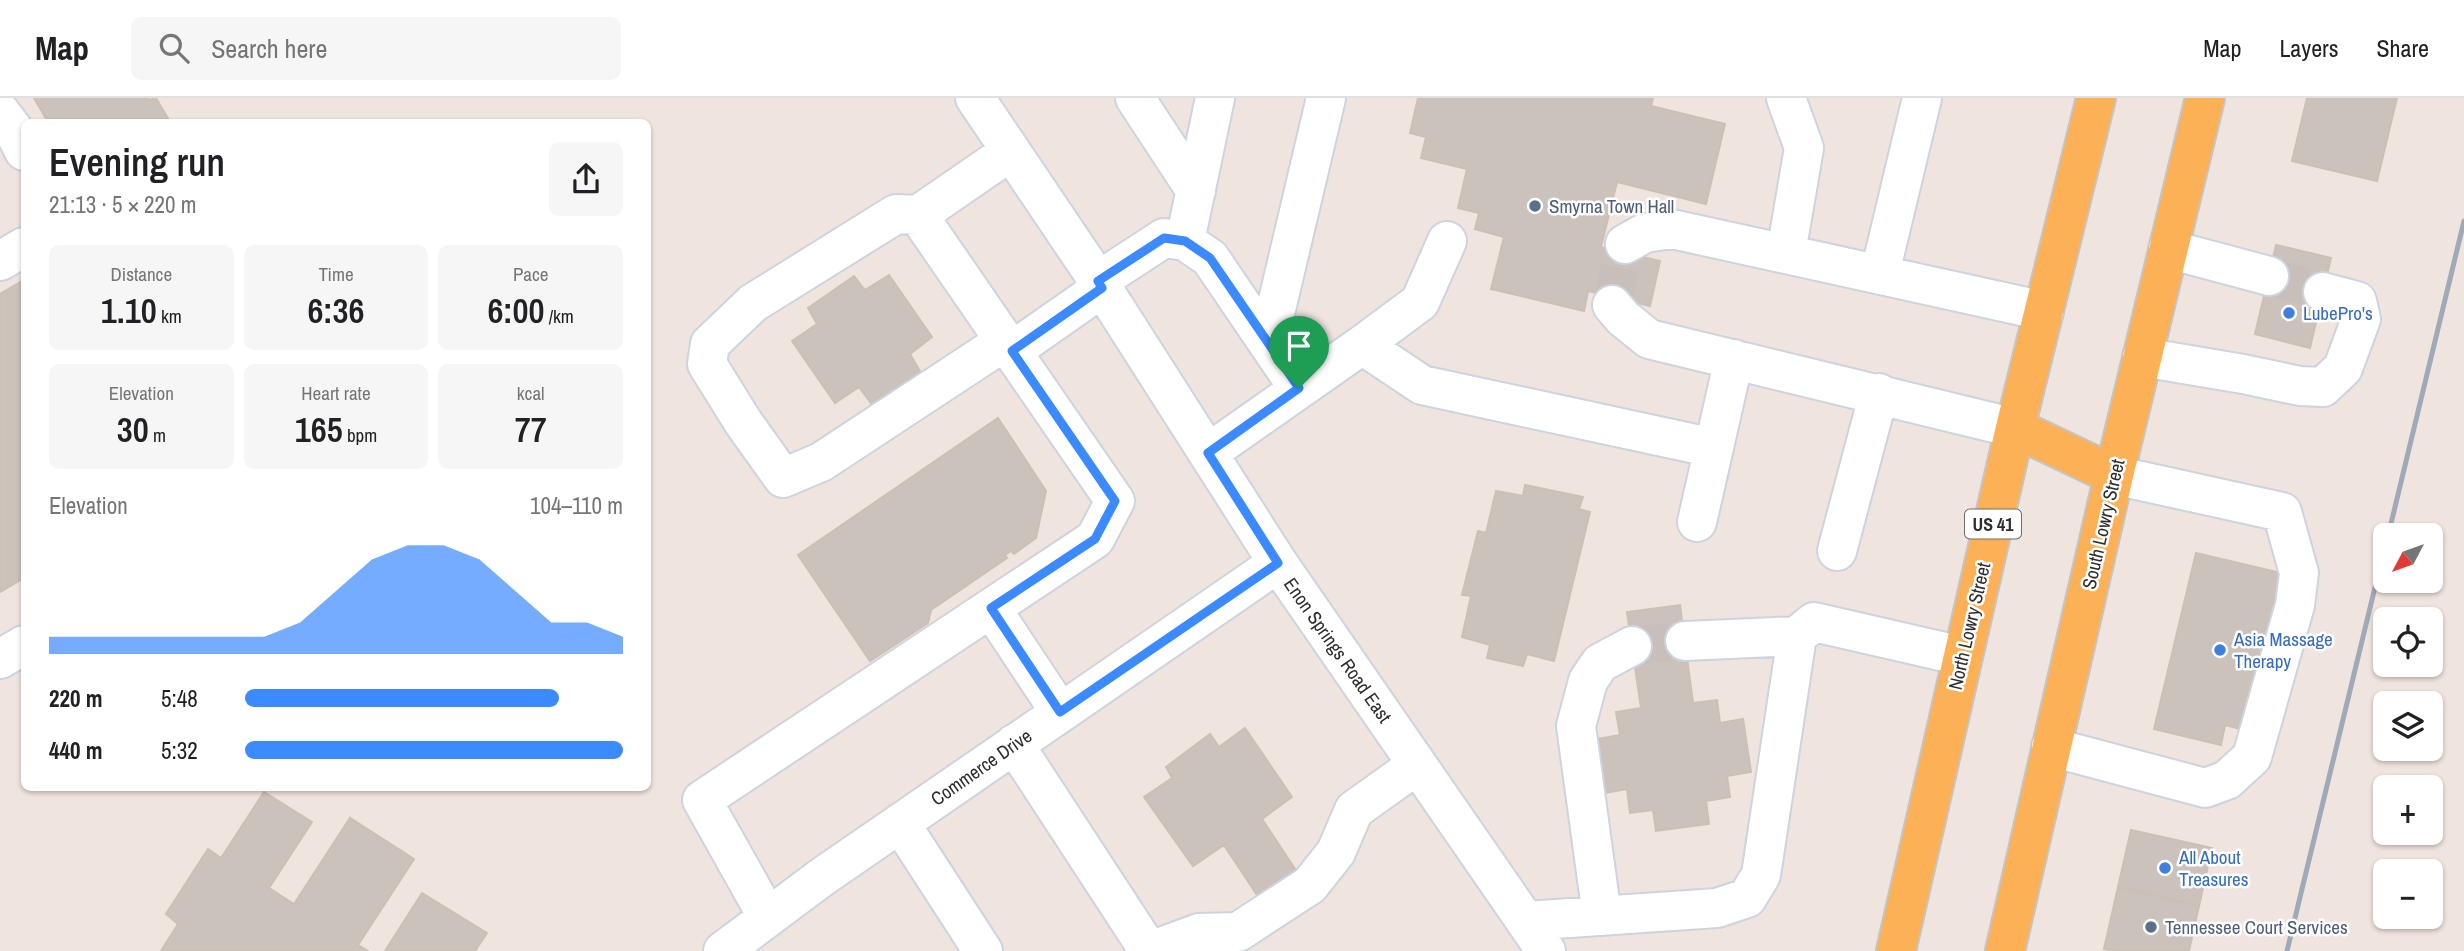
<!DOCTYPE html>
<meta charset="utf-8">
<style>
:root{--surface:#fff;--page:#f6f6f6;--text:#202124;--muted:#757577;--line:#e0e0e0;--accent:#3b8aff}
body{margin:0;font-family:"Archivo Narrow",sans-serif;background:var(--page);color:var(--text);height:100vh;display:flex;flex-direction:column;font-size:26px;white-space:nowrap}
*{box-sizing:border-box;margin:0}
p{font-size:23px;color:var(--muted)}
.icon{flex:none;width:38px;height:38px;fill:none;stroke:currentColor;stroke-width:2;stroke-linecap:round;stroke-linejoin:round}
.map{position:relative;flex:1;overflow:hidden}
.details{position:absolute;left:21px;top:21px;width:630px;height:672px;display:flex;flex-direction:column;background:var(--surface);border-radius:10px;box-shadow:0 2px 5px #0004}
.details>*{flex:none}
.needle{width:46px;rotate:229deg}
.buttons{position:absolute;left:2373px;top:425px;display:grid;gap:14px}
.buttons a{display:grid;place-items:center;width:70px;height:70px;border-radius:10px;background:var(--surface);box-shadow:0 2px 5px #0004;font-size:35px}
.pin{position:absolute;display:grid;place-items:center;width:60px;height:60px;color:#fff;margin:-72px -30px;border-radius:50% 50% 50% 0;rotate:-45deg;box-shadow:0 0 7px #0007}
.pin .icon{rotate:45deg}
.round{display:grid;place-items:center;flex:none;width:74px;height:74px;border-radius:10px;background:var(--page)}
.overview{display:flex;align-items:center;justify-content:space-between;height:119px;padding:0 28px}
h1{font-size:38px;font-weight:600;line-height:52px}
.metrics{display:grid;grid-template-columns:repeat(3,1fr);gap:10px;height:119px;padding:7px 28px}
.metrics div{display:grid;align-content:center;border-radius:10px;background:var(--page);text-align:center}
.metrics b{font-size:35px;font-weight:600}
.metrics small{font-size:19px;font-weight:400}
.metrics p{font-size:19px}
.chart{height:196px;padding:14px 28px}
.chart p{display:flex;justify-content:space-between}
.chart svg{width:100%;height:126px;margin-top:7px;fill:var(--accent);opacity:.7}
ul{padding:0 28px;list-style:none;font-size:23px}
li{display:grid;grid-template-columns:112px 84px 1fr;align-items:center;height:52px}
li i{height:18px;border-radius:9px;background:var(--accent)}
header{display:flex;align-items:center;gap:42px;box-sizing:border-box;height:98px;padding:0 35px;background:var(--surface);border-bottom:2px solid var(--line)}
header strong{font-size:33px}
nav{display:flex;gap:38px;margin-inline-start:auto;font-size:24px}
.search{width:490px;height:63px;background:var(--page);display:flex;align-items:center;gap:18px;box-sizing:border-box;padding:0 24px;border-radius:10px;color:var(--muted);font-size:26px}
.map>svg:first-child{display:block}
</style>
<header>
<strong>Map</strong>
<div class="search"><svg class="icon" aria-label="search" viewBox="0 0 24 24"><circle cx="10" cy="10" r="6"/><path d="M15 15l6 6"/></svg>Search here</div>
<nav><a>Map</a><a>Layers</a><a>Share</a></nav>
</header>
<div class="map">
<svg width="2464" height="853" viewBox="0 0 2464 853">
<rect width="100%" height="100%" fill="#efe4de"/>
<path fill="#cbc2bc" stroke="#cbc0b7" stroke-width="2" d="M34 0H148L149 2 156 0 170 24H48Z
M1418 0H1653L1651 8 1725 26 1706 106 1617 84 1601 149 1660 163 1650 208 1588 193 1584 213 1491 191 1504 139 1475 131 1479 115 1458 110 1467 71 1421 60 1426 39 1410 35Z
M2307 0H2397L2377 83 2292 63Z
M2276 147 2331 160 2310 250 2255 236Z
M889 177 932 239 910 256 926 284 878 315 859 289 835 305 792 243 817 226 808 210 854 178 865 192Z
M24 182V480L0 494V196Z
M998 320 1046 393 1036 440 1014 456 1011 453 1005 457 1007 460 931 512 928 525 870 563 798 457Z
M1525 387 1583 399 1579 411 1590 414 1554 563 1527 556 1523 568 1487 560 1490 547 1462 539 1471 498 1462 497 1478 433 1486 435 1496 393 1523 398Z
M2196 455 2285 476 2248 633 2225 627 2221 647 2154 631Z
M1680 507 1693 605 1717 602 1720 625 1743 621 1751 674 1727 678 1730 699 1706 703 1709 726 1656 733 1653 712 1630 715 1627 691 1604 695 1597 641 1620 637 1616 614 1641 610 1627 514Z
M1245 630 1292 699 1262 721 1299 777 1261 803 1224 747 1193 768 1144 699 1172 680 1166 669 1210 636 1219 649Z
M264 694 312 724 269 790 294 806 350 720 414 761 358 847 368 853H161L178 826 166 816 208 751 221 760Z
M2131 732 2212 750 2199 808 2118 789Z
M2118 789 2199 808 2189 853H2114L2104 851Z
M422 795 487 835 475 853H385Z"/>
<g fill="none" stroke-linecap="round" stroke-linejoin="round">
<path stroke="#c8bfbb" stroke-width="38" stroke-dasharray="38 19" stroke-linecap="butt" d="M2269 178 2323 194
M1612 207 1625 146
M1632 548 1685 543"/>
<g stroke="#ccd4df" stroke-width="42">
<path id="minor" d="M975 0 1091 172 1278 465 1546 853
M1135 0 1196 93
M1786 0 1804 50 1786 155
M0 14 13 31 24 53
M918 117 896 116 753 205 710 246 707 266 743 324 783 380 821 364 1005 243
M1185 143 1215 0
M1625 146 1645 135 1672 131 2044 213
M2168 151 2269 178
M0 163 24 149
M1880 175 1922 0
M1098 183 1164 140 1185 143 1210 160 1299 291
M1612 207 1623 220 1649 241 2015 330
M1268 245 1326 0
M1362 247 1420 204 1447 143
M1012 253 1102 190
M2142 259 2243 276 2300 288 2323 289 2343 270 2361 221 2357 203 2323 194
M1208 355 1362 247 1422 287 1714 350
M1697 424 1734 261
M1837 453 1879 295
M991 510 1060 614
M1685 543 1797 538
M0 561 24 547
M1014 646 1149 853
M2051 649 2205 690 2227 682 2252 659 2295 507 2299 475 2282 414 2114 377
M900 725 983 853
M767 818 702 702 1095 441 1115 403 918 117 1011 53
M1602 818 1576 628 1588 583 1600 565 1632 548
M1525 823 1717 810 1747 800 1761 777 1797 538 1814 524 1962 558
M723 853 822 779 1278 465
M1150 853 1199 835 1238 834 1310 787 1336 754 1354 712 1417 667"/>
</g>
<g stroke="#c4c4c4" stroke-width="42">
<path id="major" d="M2015 330 2114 377
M1896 853 2015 330 2096 0
M2005 853 2114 377 2205 0"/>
</g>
<use href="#minor" stroke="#fff" stroke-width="38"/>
<use href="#major" stroke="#fcb156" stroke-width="38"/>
<path stroke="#a0a9b8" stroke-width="5" d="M2388 438 2464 123
M2287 853 2385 448"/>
</g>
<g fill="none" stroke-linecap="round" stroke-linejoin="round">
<g stroke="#fff" stroke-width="14">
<path id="route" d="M1164 140 1185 143 1210 160 1299 290 1208 355 1278 465 1060 614 991 510 1095 441 1115 403 1012 253 1102 190 1098 183Z"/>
</g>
<use href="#route" stroke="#3b8aff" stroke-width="9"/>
</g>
<g fill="#5c6f8a" stroke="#fff" stroke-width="2.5">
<circle cx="1535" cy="108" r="7"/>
<circle cx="2151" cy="829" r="7"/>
</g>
<g fill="#3f7fe0" stroke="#fff" stroke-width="2.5">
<circle cx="2289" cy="215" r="7"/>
<circle cx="2220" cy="552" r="7"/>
<circle cx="2165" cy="770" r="7"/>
</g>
<g text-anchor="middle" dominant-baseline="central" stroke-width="5" stroke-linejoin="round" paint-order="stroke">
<rect fill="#fff" stroke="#6c6c6c" stroke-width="2" x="1965" y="411.5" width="56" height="29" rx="5"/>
<g font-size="18" font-weight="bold" fill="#2d2d2d">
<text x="1993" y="426">US 41</text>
</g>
<g font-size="19" fill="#4e5e75" stroke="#fff" text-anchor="start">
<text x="1549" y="108">Smyrna Town Hall</text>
<text x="2165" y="829">Tennessee Court Services</text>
</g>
<g font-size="19" fill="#366cbe" stroke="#fff" text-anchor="start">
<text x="2303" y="215">LubePro's</text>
<text x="2234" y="541">Asia Massage<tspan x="2234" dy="22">Therapy</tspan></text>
<text x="2179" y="759">All About<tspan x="2179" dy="22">Treasures</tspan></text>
</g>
<g font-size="19" fill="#2d2d2d" stroke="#fff">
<text transform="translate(2103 426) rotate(-77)">South Lowry Street</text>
<text transform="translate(1969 528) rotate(-77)">North Lowry Street</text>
<text transform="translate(1338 552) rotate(55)">Enon Springs Road East</text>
<text transform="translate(981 669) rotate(-35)">Commerce Drive</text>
</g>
</g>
</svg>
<div class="buttons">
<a><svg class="needle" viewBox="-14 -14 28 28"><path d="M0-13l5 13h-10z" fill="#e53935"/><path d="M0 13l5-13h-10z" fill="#757577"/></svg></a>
<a><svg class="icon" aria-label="locate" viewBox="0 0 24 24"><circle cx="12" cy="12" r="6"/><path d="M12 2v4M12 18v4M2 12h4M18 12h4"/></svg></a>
<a><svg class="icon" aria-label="layers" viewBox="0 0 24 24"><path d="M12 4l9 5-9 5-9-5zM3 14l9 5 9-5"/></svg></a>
<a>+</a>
<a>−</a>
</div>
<div class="pin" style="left:1299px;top:290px;background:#1e9e55"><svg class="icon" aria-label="arrive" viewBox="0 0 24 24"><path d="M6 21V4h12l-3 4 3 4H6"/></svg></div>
<section class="details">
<div class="overview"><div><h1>Evening run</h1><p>21:13 · 5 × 220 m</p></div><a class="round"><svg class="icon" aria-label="share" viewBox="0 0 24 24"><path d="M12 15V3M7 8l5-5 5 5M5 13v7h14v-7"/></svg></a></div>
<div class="metrics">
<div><p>Distance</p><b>1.10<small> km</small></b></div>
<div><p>Time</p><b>6:36</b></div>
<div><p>Pace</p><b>6:00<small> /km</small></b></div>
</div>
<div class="metrics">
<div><p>Elevation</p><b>30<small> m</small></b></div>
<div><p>Heart rate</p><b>165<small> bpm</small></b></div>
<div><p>kcal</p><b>77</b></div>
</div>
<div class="chart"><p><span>Elevation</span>104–110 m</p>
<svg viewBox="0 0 160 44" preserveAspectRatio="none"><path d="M0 44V38L10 38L20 38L30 38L40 38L50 38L60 38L70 33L80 22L90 11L100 6L110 6L120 11L130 22L140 33L150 33L160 38V44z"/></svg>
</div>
<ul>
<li><b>220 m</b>5:48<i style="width:83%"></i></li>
<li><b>440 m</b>5:32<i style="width:100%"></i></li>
</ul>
</section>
</div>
